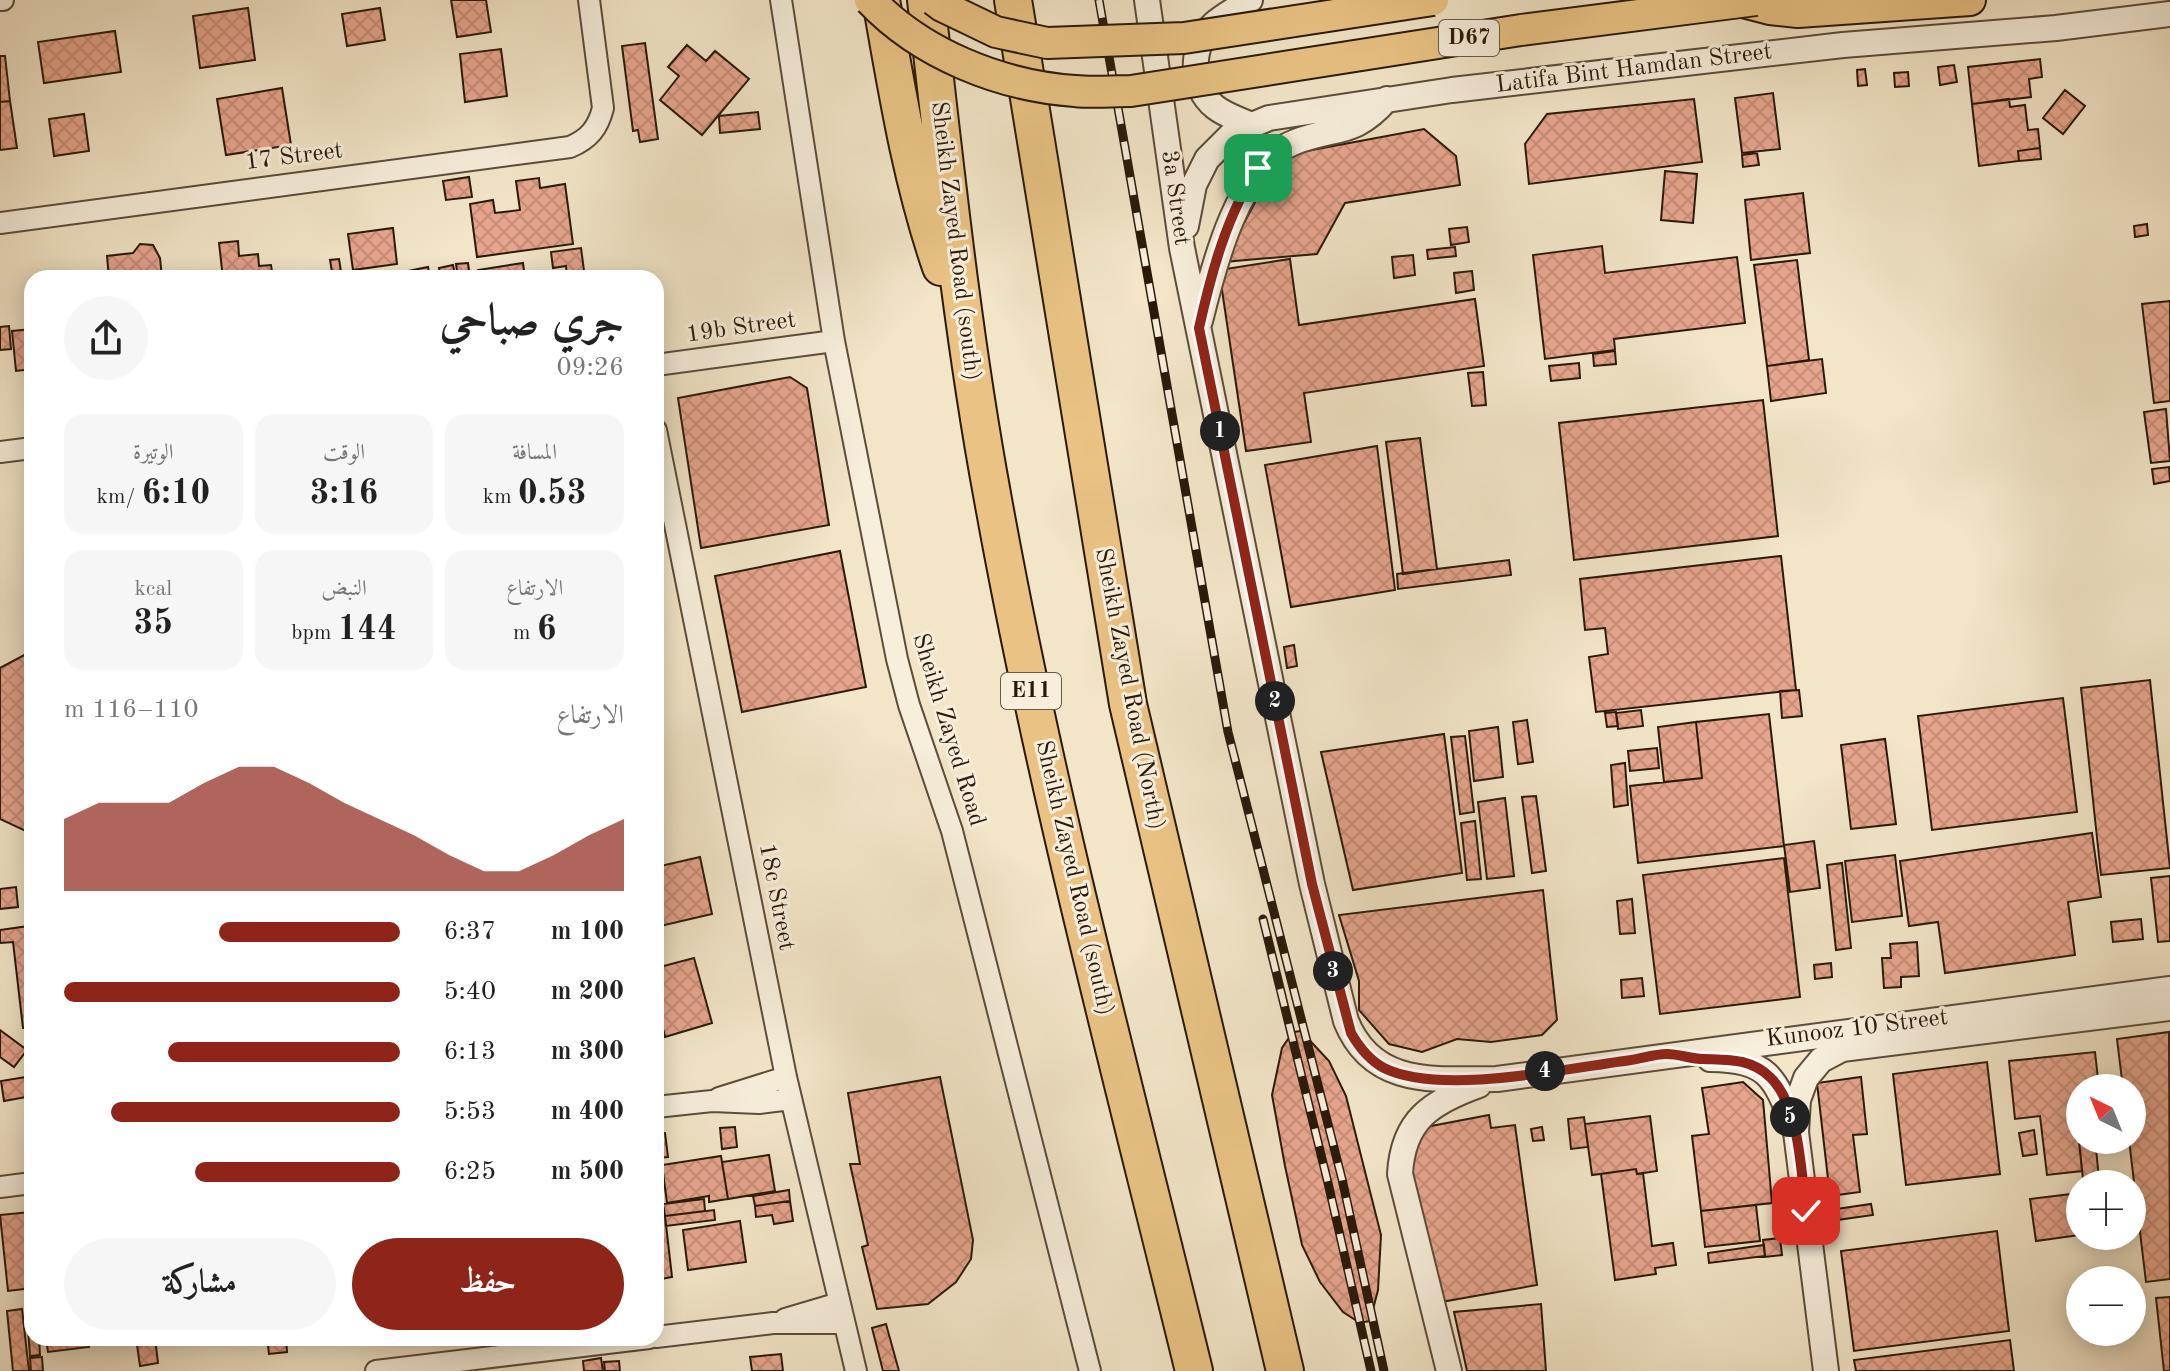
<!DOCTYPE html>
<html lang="ar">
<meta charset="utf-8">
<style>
:root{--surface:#fff;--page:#f6f6f6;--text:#222;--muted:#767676;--accent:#8f2418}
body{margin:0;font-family:"Old Standard TT",Amiri,serif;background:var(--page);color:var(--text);direction:rtl;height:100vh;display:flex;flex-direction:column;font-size:30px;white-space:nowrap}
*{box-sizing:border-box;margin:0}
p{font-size:26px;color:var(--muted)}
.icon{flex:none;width:44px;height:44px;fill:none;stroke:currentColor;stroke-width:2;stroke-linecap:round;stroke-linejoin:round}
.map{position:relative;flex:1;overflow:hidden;direction:ltr}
.details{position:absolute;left:24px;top:270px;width:640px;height:1076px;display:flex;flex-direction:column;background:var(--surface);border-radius:24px;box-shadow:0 4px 20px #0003;direction:rtl}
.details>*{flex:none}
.needle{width:52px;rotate:317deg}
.tools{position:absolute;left:2066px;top:1074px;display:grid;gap:16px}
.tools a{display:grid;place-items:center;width:80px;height:80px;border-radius:50%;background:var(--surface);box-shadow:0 4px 20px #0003;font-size:40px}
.pin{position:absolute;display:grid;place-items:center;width:68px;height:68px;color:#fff;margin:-34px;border-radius:16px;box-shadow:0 4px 12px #0006}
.km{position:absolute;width:40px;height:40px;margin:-20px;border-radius:50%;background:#222;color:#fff;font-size:22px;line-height:40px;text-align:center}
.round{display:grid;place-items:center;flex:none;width:84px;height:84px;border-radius:42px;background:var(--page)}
.headline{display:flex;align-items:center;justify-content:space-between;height:136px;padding:0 40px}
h1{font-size:44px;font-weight:600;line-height:60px}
.metrics{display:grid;grid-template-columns:repeat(3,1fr);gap:12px;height:136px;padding:8px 40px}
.metrics div{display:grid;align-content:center;border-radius:20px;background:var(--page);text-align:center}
.metrics b{font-size:34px;font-weight:600}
.metrics small{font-size:22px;font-weight:400}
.metrics p{font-size:22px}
.chart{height:224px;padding:16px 40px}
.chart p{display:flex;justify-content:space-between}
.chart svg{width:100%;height:144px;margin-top:8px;fill:var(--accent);opacity:.7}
.action{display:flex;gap:16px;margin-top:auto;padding:16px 40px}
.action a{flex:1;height:92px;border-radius:48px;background:var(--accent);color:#fff;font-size:32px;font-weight:600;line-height:92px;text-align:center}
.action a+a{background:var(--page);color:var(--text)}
ul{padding:0 40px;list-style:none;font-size:26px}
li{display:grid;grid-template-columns:128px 96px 1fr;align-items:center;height:60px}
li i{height:20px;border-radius:10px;background:var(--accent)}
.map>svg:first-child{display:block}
</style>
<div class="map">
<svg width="2170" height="1371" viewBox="0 0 2170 1371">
<defs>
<pattern id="building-cross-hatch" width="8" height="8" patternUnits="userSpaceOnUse" patternTransform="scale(2)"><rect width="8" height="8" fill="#e7a58d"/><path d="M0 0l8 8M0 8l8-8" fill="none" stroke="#c68d78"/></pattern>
</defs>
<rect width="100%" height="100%" fill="#f2e5c8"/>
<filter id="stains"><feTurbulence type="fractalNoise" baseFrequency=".0025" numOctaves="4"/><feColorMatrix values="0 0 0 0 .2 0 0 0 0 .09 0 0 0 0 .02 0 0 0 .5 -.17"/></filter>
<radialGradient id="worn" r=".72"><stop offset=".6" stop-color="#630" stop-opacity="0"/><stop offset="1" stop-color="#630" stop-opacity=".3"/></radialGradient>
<path fill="url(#building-cross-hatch)" stroke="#2a190a" stroke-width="2" d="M451 0H486L491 32 457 37Z
M248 8 255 60 200 68 193 16Z
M380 8 385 40 347 46 342 14Z
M115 31 121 72 44 83 38 42Z
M645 43 658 139 640 142 638 130 633 131 622 46Z
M687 45 706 61 715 51 749 79 702 135 660 100 679 76 668 67Z
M501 49 507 96 465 102 460 54Z
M0 56H5L10 101 0 102Z
M2040 59 2042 77 2029 79 2031 97 1972 104 1968 67Z
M1954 65 1957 82 1940 85 1938 67Z
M1865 69 1867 85 1858 86 1857 70Z
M1908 72 1909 86 1895 87 1894 73Z
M282 88 291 145 226 155 217 99Z
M2065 90 2085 106 2063 134 2043 118Z
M1773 93 1780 149 1742 153 1735 98Z
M1694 99 1702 162 1529 184 1525 144 1547 114Z
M2009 99 2010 107 2025 105 2028 130 2038 129 2040 148 2018 151 2019 161 1979 166 1972 104Z
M10 101 17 148 0 150V102Z
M758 112 760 129 720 133 719 116Z
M84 114 89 151 54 156 49 119Z
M1424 129 1456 156 1460 185 1345 203 1317 254 1223 262 1280 156Z
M2040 148 2041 159 2019 161 2018 151Z
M1757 153 1759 165 1743 167 1742 155Z
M1665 171 1697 174 1693 223 1661 220Z
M469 177 472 197 446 200 443 181Z
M539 178 540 188 565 184 573 244 477 257 470 204 493 200 495 213 520 210 516 181Z
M1803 193 1810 253 1751 260 1745 200Z
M2147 224 2148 235 2135 237 2134 226Z
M1467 227 1469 242 1451 245 1449 229Z
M393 228 397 264 353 270 348 234Z
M238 241 239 256 258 254 259 266 271 265 273 278H223L219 243Z
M140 244 153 245 160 258 162 278H109L107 256 133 253Z
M1602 246 1605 273 1737 257 1745 323 1614 339 1615 350 1545 359 1533 255Z
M1455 247 1456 256 1428 259 1427 250Z
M581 248 585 278H567L566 266 553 268 551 252Z
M1413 255 1415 275 1394 278 1392 257Z
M339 259 342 278H333L330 260Z
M1290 259 1299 325 1475 299 1484 366 1304 393 1311 442 1246 451 1219 270Z
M1797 260 1809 360 1767 366 1754 265Z
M468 263 470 278H458L456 264Z
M523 263 525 278H479L478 270Z
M453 265 455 275 441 278 439 268Z
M428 267 430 278H399L398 273Z
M1472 271 1474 290 1456 293 1454 273Z
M2170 301V401L2154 403 2142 304Z
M9 326 11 349 0 350V327Z
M32 329V369L16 371 12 331Z
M1615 351 1616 364 1594 366 1593 354Z
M1822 359 1826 393 1771 401 1767 366Z
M1579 363 1580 378 1551 381 1549 366Z
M1483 372 1486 405 1472 406 1468 373Z
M790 377 807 388 829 525 701 548 678 398Z
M1763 400 1778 536 1574 560 1559 423Z
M2166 409 2170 461 2151 463 2144 412Z
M1420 438 1437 569 1403 574 1386 442Z
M1377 446 1395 590 1291 607 1265 465Z
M2169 467 2170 481 2154 484 2152 469Z
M840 551 866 687 742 712 715 576Z
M1781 556 1796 690 1596 712 1589 657 1608 654 1605 628 1585 630 1580 579Z
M1509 560 1511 575 1398 589 1397 574Z
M1294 645 1297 666 1287 668 1284 647Z
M32 651V834L0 819V668Z
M2150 680 2170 868 2101 875 2081 688Z
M1799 690 1802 716 1782 718 1780 691Z
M2063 698 2077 812 1932 830 1918 716Z
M1641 710 1643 726 1618 729 1616 713Z
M1616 712 1618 726 1607 727 1605 713Z
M1769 714 1784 846 1638 863 1630 786 1702 778 1696 722Z
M1527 720 1533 762 1518 764 1513 722Z
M1696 722 1702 778 1664 782 1658 727Z
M1498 727 1503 777 1474 781 1469 731Z
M1444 734 1462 873 1353 890 1321 752Z
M1465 736 1474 812 1460 814 1451 737Z
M1885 739 1896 824 1851 829 1841 745Z
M1657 748 1659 768 1630 771 1628 751Z
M1625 763 1628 805 1614 807 1611 765Z
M1536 796 1546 871 1532 873 1522 797Z
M1505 798 1514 876 1487 879 1478 802Z
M1475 821 1481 879 1467 880 1461 823Z
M2092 833 2101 897 2068 902 2075 955 1945 973 1938 922 1909 926 1900 861Z
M1814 841 1820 888 1790 892 1784 845Z
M1895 855 1902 916 1852 922 1845 861Z
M700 857 712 914 656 927V867Z
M1784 858 1800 997 1660 1014 1643 875Z
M1842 863 1851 948 1836 950 1827 865Z
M2170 876V941L2158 942 2151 878Z
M16 887 18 907 0 909V889Z
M1543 890 1557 1020 1542 1035 1491 1042 1457 1039 1422 1052 1389 1044 1359 1010V981L1339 915Z
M1632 899 1635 933 1620 934 1617 901Z
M2141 919 2143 939 2113 942 2111 922Z
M29 926 32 953V1027L23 1028 13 942 0 943V930Z
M1917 942 1919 976 1901 977V987L1884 988 1882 958H1891L1890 944Z
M694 958 712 1023 665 1037 656 1000V968Z
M1831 963 1832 977 1815 979 1814 965Z
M1642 978 1644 996 1622 998 1621 980Z
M0 1030 27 1050 14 1067 0 1057Z
M1301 1031 1329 1061 1346 1096 1381 1235 1378 1290 1370 1321 1360 1323 1343 1312 1320 1282 1302 1245 1285 1166 1272 1095 1282 1048 1293 1032Z
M2169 1032 2170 1279 2146 1282 2129 1140H2132V1088H2123L2117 1039Z
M2095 1052 2099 1088H2080V1112H2076L2082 1171 2047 1175 2040 1116 2015 1119 2009 1061Z
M1987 1062 2000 1174 1906 1185 1893 1074Z
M32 1076V1096L4 1101 1 1081Z
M940 1077 973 1240 971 1259 956 1282 928 1304 877 1309 862 1247 868 1245 850 1164H860L848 1093Z
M1861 1077 1867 1134 1853 1135 1860 1192 1830 1196 1817 1083Z
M1743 1082 1763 1100 1772 1203 1701 1211 1692 1136 1709 1134 1702 1088Z
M2076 1112H2080V1140H2095L2099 1178 2083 1179Z
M1489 1115 1491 1128 1515 1125 1537 1285 1441 1302 1405 1153 1426 1127Z
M1650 1116 1657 1171 1637 1174 1636 1169 1592 1175 1585 1124Z
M1584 1117 1588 1147 1571 1149 1568 1119Z
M735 1127 737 1147 722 1149 720 1128Z
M1542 1127 1544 1140 1533 1141 1531 1129Z
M2034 1130 2037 1154 2023 1156 2019 1133Z
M665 1133 668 1157 656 1158V1134Z
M769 1155 775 1191 728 1199 722 1162Z
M721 1156 728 1199 709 1202V1196L667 1203 662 1165Z
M1636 1169 1637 1174 1643 1173 1652 1246 1673 1243 1676 1265 1655 1268 1656 1274 1615 1280 1601 1174Z
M789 1190 790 1201 755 1206 753 1196Z
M2080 1193V1235L2036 1241 2030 1199Z
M704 1199 705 1211 665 1216 663 1204Z
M790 1201 793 1221 774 1224 772 1215 756 1217 755 1206Z
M1871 1204 1873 1215 1837 1220 1836 1209Z
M1756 1205 1760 1241 1705 1247 1701 1211Z
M714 1210 715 1220 666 1226 665 1216Z
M30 1212 32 1288 8 1291 0 1215Z
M665 1216 672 1277 661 1279 656 1217Z
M740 1221 746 1262 688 1270 683 1230Z
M1997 1231 2009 1331 1854 1351 1841 1251Z
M1780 1238 1782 1255 1765 1257 1763 1240Z
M1764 1245 1765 1256 1709 1263 1708 1253Z
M2170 1297V1371H2164L2156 1298Z
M32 1302V1338H39L40 1355 30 1356 26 1303Z
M1541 1304 1546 1371H1467L1454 1312Z
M22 1309 29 1371H13L7 1311Z
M886 1324 899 1371H883L872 1328Z
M46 1338H88L89 1347 48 1352Z
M136 1338H155L158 1363 140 1366Z
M267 1338H286L287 1352 269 1354Z
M2010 1340 2014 1371H1856L1854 1360Z
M781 1354 783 1371H752L750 1357Z
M42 1357 43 1371H31L30 1358Z
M601 1358 603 1371H584L583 1361Z
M619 1361 620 1371H605L604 1362Z"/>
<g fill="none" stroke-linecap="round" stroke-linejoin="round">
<g stroke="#5c4c3a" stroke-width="24">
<path id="minor" d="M0 0H3
M781 0 834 341 897 659 909 705 952 831 1090 1371
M0 223 570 147C589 139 598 128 603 108L589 0
M656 365 834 341
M656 430 786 1077 856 1371
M0 452 32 448
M719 1098 786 1077
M656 1107 712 1101 759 1103 791 1099
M0 1187 32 1183
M785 1319 839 1303
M656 1337 773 1323H844
M376 1371 649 1338"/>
</g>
<g stroke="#5c4c3a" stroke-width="28">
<path id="tertiary" d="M1147 0 1182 248 1312 884 1346 1021C1373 1088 1436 1079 1497 1079L2170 989
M1249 124C1238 119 1225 115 1215 107 1190 87 1189 46 1214 24 1224 15 1238 8 1250 0
M1186 226 1194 185 1207 159 1233 133 1269 118 1452 90 1843 45 2056 28 2170 14
M1200 321C1213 268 1239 163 1295 142 1336 126 1354 137 1387 99
M1710 1059C1768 1060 1774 1076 1794 1126
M1449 1371 1400 1174C1403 1119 1432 1102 1479 1085
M1826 1371 1796 1132 1798 1100 1806 1078 1821 1060 1842 1049 2170 1008"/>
</g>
<g stroke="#2a190a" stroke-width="34">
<path id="primary" d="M1743 2 1770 9 1798 12 1970 0"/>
</g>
<g stroke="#2a190a" stroke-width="40">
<path id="motorway" d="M881 0C897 91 911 180 941 267
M926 0C945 165 962 331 992 494 1045 790 1123 1080 1194 1371
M1013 0 1128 704 1285 1371"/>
</g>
<use href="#minor" stroke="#f7eedb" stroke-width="20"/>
<use href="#tertiary" stroke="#f7eedb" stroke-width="24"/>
<use href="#primary" stroke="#e9c284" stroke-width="30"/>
<use href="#motorway" stroke="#e9c284" stroke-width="36"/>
<g stroke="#2a190a" stroke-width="9">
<path id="rail" d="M1099 0 1228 732 1342 1179 1384 1371
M1263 919 1328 1183 1371 1371"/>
</g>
<use href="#rail" stroke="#f7eedb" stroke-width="6" stroke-dasharray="18" stroke-linecap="butt"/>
<g stroke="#2a190a" stroke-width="34" stroke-linecap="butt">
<path id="primary-bridge" d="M870 0C921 54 1001 86 1075 91 1093 93 1112 91 1131 91L1521 30 1756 0
M934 0 942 6 996 32 1047 43 1184 38 1433 0"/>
</g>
<use href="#primary-bridge" stroke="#e9c284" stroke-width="30"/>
</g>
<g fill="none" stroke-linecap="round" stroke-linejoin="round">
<g stroke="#fff" stroke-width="16">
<path id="route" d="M1258 168C1227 214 1211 274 1199 328L1312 884 1351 1033C1359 1047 1369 1060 1384 1068 1440 1096 1569 1068 1631 1060 1643 1058 1655 1054 1667 1054 1679 1054 1691 1059 1703 1059 1728 1060 1751 1058 1771 1078 1800 1108 1801 1172 1806 1211"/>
</g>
<use href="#route" stroke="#8f2418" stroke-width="10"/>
</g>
<g text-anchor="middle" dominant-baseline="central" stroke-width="6" stroke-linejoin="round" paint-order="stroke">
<g fill="#f7eedb" stroke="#685949" stroke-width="2">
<rect x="1439" y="20" width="60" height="36" rx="6"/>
<rect x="1001" y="673" width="60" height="36" rx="6"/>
</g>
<g font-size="22" font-weight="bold" fill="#2a190a">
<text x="1469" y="38">D67</text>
<text x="1031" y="691">E11</text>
</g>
<g font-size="24" fill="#2a190a" stroke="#f7eedb">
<text transform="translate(1634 69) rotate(-7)">Latifa Bint Hamdan Street</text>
<text transform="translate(294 157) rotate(-7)">17 Street</text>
<text transform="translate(1175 198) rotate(82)">3a Street</text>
<text transform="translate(955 241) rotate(83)">Sheikh Zayed Road (south)</text>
<text transform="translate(741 328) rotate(-8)">19b Street</text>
<text transform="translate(1129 689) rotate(79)">Sheikh Zayed Road (North)</text>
<text transform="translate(948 730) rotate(73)">Sheikh Zayed Road</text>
<text transform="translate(1074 878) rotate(77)">Sheikh Zayed Road (south)</text>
<text transform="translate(776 897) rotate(79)">18c Street</text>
<text transform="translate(1857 1029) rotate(-7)">Kunooz 10 Street</text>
</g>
</g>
<rect width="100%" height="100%" filter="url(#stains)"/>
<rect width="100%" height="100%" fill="url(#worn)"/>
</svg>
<div class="tools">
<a><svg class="needle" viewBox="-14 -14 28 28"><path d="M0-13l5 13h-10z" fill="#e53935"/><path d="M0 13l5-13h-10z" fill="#767676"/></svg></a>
<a>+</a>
<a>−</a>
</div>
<div class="pin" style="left:1258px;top:168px;background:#1e9e55"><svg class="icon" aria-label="arrive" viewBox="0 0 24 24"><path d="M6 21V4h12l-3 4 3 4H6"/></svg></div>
<div class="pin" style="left:1806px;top:1211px;background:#d93025"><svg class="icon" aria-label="check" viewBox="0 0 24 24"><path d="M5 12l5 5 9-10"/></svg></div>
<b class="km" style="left:1220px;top:431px">1</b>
<b class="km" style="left:1275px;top:701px">2</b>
<b class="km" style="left:1333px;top:971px">3</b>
<b class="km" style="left:1545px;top:1071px">4</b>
<b class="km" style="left:1790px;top:1117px">5</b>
<section class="details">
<div class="headline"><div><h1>جري صباحي</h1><p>09:26</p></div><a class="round"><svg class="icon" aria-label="share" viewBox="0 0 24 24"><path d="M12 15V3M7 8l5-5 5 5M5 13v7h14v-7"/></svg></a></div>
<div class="metrics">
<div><p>المسافة</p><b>0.53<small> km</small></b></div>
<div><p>الوقت</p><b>3:16</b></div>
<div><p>الوتيرة</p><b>6:10<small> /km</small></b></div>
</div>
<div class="metrics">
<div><p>الارتفاع</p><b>6<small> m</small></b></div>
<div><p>النبض</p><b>144<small> bpm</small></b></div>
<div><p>kcal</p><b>35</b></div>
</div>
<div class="chart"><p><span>الارتفاع</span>110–116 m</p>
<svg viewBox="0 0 160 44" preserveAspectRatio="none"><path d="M0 44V22L10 17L20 17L30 17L40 11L50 6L60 6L70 11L80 17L90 22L100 27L110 33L120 38L130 38L140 33L150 27L160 22V44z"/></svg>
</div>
<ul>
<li><b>100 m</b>6:37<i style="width:54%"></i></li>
<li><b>200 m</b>5:40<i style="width:100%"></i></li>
<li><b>300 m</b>6:13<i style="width:69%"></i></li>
<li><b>400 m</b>5:53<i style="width:86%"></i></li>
<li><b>500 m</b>6:25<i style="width:61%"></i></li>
</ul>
<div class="action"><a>حفظ</a><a>مشاركة</a></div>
</section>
</div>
